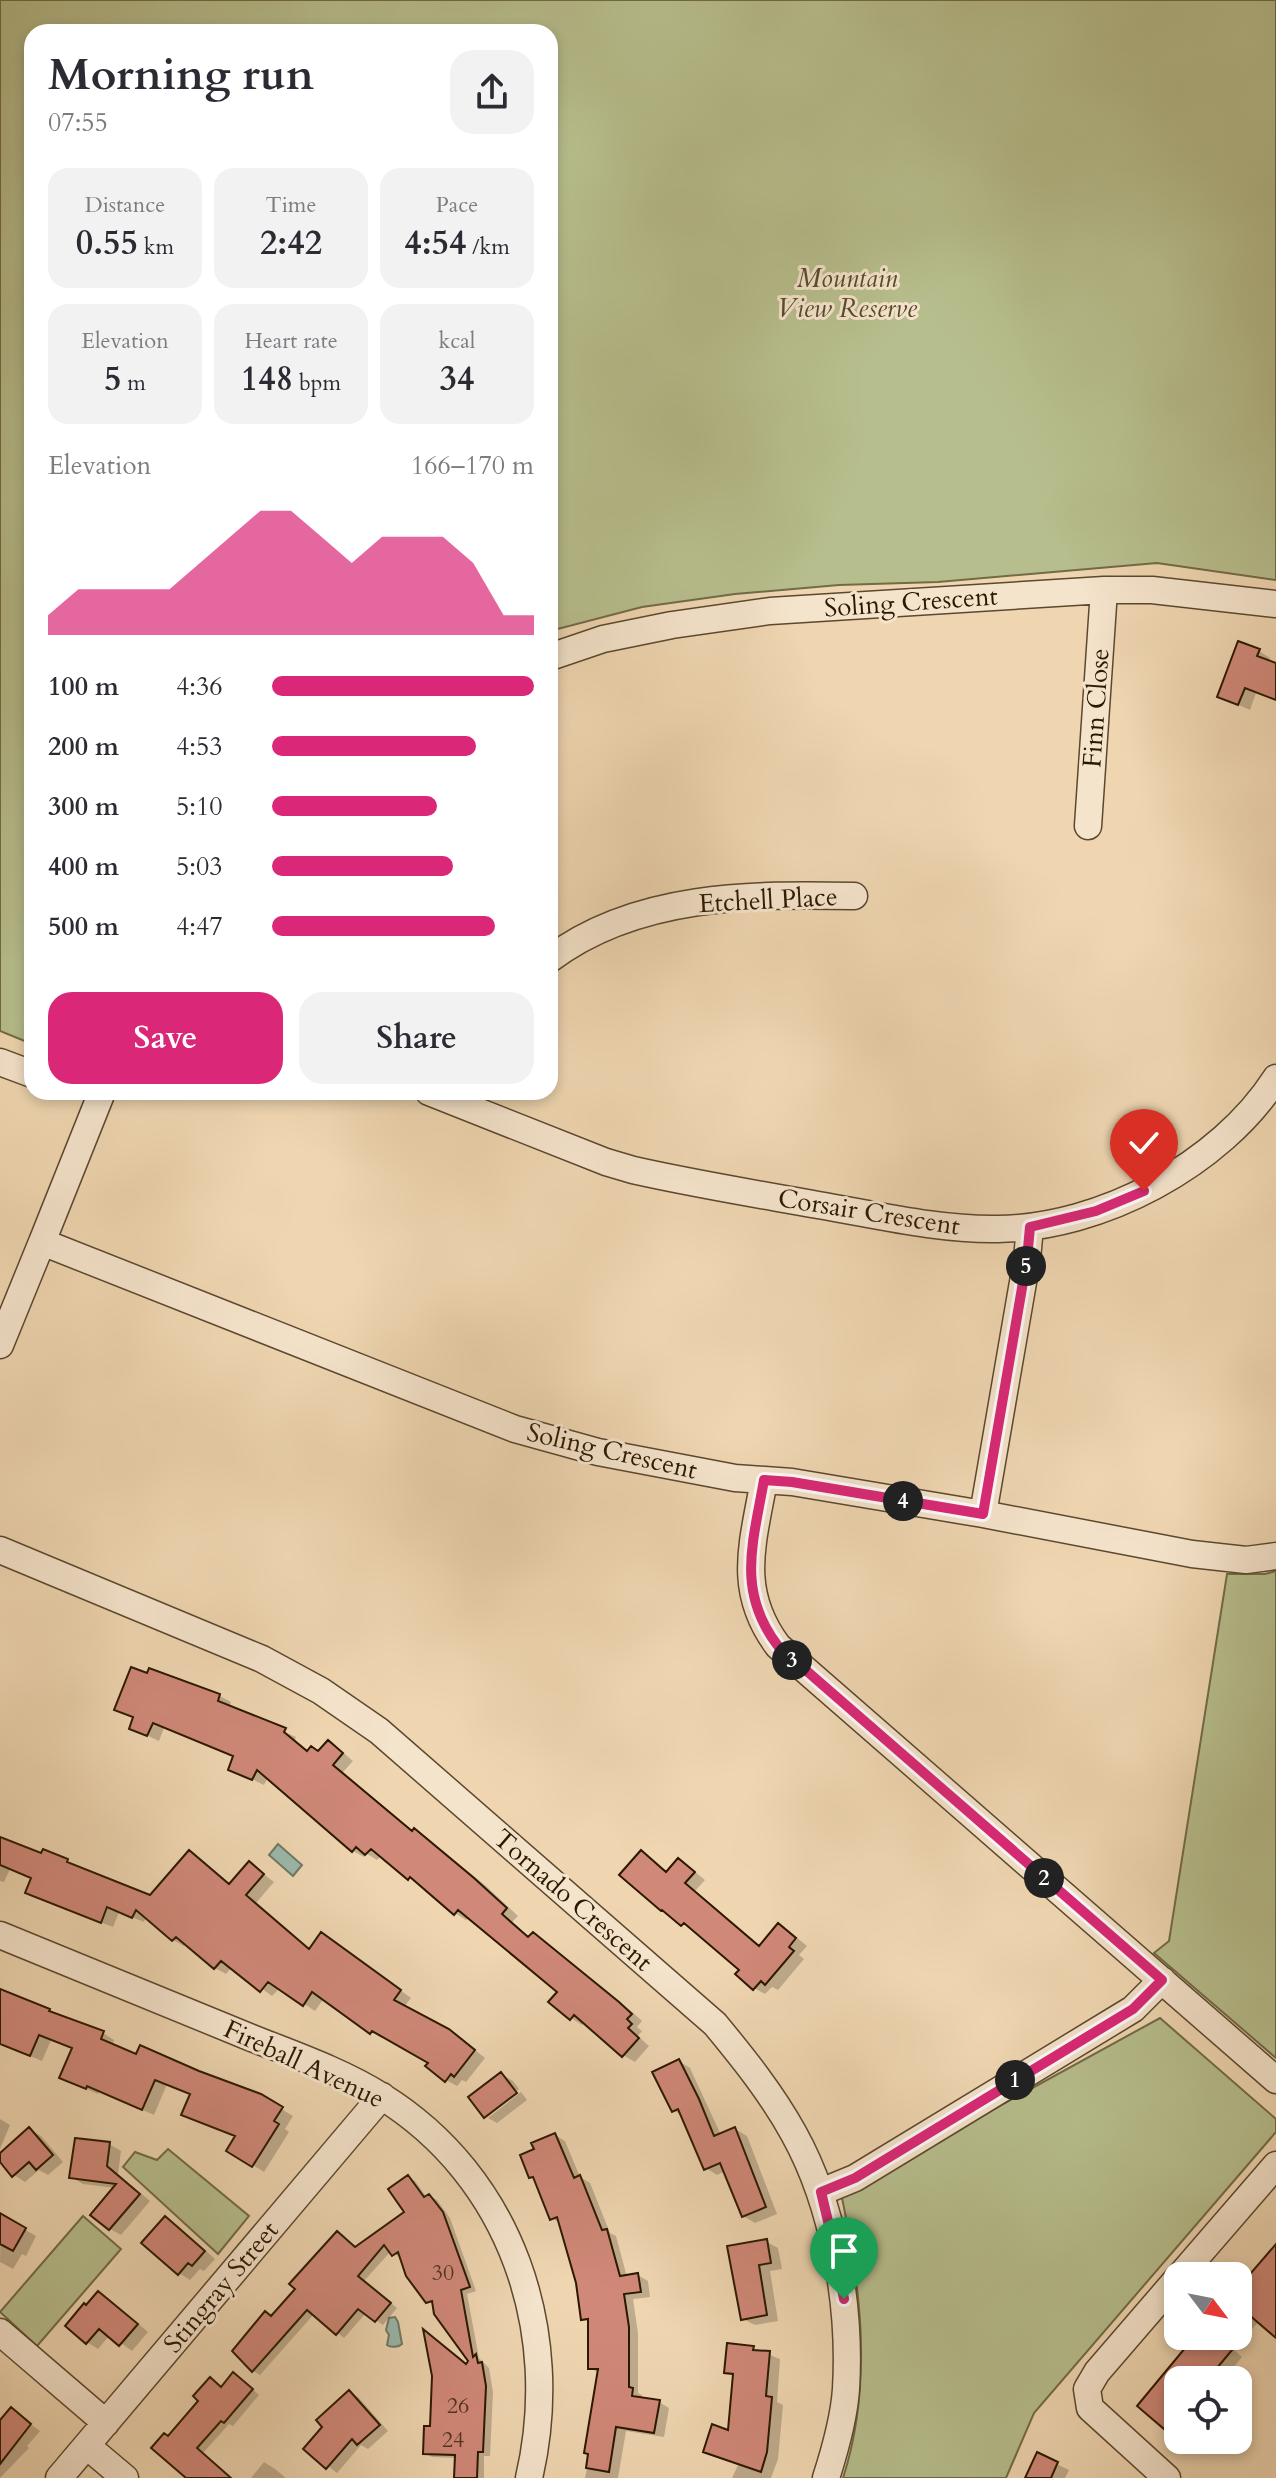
<!DOCTYPE html>
<meta charset="utf-8">
<style>
:root{--surface:#fff;--page:#f2f2f3;--text:#2b2b33;--muted:#7c7c81;--accent:#db2777}
body{margin:0;font-family:Cardo,serif;background:var(--page);color:var(--text);height:100vh;display:flex;flex-direction:column;font-size:30px;white-space:nowrap}
*{box-sizing:border-box;margin:0}
p{font-size:26px;color:var(--muted)}
.icon{flex:none;width:44px;height:44px;fill:none;stroke:currentColor;stroke-width:2;stroke-linecap:round;stroke-linejoin:round}
.map{position:relative;flex:1;overflow:hidden}
.details{position:absolute;left:24px;top:24px;width:534px;height:1076px;display:flex;flex-direction:column;background:var(--surface);border-radius:24px;box-shadow:0 4px 12px #0003}
.details>*{flex:none}
.needle{width:52px;rotate:122deg}
.tools{position:absolute;left:1164px;top:2262px;display:grid;gap:16px}
.tools a{display:grid;place-items:center;width:88px;height:88px;border-radius:16px;background:var(--surface);box-shadow:0 4px 12px #0003;font-size:40px}
.pin{position:absolute;display:grid;place-items:center;width:68px;height:68px;color:#fff;margin:-82px -34px;border-radius:50% 50% 50% 0;rotate:-45deg;box-shadow:0 0 8px #0007}
.pin .icon{rotate:45deg}
.km{position:absolute;width:40px;height:40px;margin:-20px;border-radius:50%;background:#222;color:#fff;font-size:22px;line-height:40px;text-align:center}
.round{display:grid;place-items:center;flex:none;width:84px;height:84px;border-radius:24px;background:var(--page)}
.headline{display:flex;align-items:center;justify-content:space-between;height:136px;padding:0 24px}
h1{font-size:44px;font-weight:700;line-height:60px}
.stats{display:grid;grid-template-columns:repeat(3,1fr);gap:12px;height:136px;padding:8px 24px}
.stats div{display:grid;align-content:center;border-radius:20px;background:var(--page);text-align:center}
.stats b{font-size:34px;font-weight:700}
.stats small{font-size:22px;font-weight:400}
.stats p{font-size:22px}
.chart{height:224px;padding:16px 24px}
.chart p{display:flex;justify-content:space-between}
.chart svg{width:100%;height:144px;margin-top:8px;fill:var(--accent);opacity:.7}
.button{display:flex;gap:16px;margin-top:auto;padding:16px 24px}
.button a{flex:1;height:92px;border-radius:24px;background:var(--accent);color:#fff;font-size:32px;font-weight:700;line-height:92px;text-align:center}
.button a+a{background:var(--page);color:var(--text)}
ul{padding:0 24px;list-style:none;font-size:26px}
li{display:grid;grid-template-columns:128px 96px 1fr;align-items:center;height:60px}
li i{height:20px;border-radius:10px;background:var(--accent)}
.map>svg:first-child{display:block}
</style>
<div class="map">
<svg width="1276" height="2478" viewBox="0 0 1276 2478">
<rect width="100%" height="100%" fill="#efd6b1"/>
<filter id="stains"><feTurbulence type="fractalNoise" baseFrequency=".0025" numOctaves="4"/><feColorMatrix values="0 0 0 0 .2 0 0 0 0 .09 0 0 0 0 .02 0 0 0 .5 -.17"/></filter>
<radialGradient id="worn" r=".72"><stop offset=".6" stop-color="#630" stop-opacity="0"/><stop offset="1" stop-color="#630" stop-opacity=".3"/></radialGradient>
<path fill="#b7be8d" stroke="#716b48" stroke-width="2" d="M0 0H1276V580L1157 563 938 582 839 585 735 594 642 607 550 631V32H32V1044L0 1031Z
M1276 1571V2058L1154 1953 1169 1941 1227 1574H1265Z
M1160 2018 1276 2119V2132L1034 2413 1006 2478H843C873 2385 861 2287 841 2193Z
M168 2149 249 2216 218 2254 123 2167 135 2152 157 2160Z
M83 2216 121 2249 37 2346 0 2312Z"/>
<path fill="#9ab9ab" stroke="#6e7967" stroke-width="2" d="M278 1844 302 1865 293 1876 269 1855Z
M395 2317 398 2322 402 2344C399 2347 391 2348 387 2345L389 2335 386 2330 389 2318Z"/>
<path fill="#0003" d="M1259 651 1270 658 1269 662 1276 665V700L1256 693 1250 710 1219 696Z
M150 1670 220 1696 231 1702 229 1708 296 1737 295 1740 309 1752 319 1753 328 1743 339 1749 353 1761 343 1772 413 1832 415 1831 426 1837 486 1886 518 1916 512 1922 531 1938 544 1941 631 2011 642 2021 637 2027 642 2031 638 2036 649 2046 635 2062 623 2055 585 2022 582 2025 571 2018 560 1992 469 1917 466 1920 455 1913 382 1855 377 1860 367 1854 364 1857 353 1851 268 1777 264 1785 231 1769 235 1757 164 1728 159 1741 131 1728 135 1718 116 1709 148 1676Z
M0 1839 42 1856 67 1861 151 1897 190 1852 201 1859 231 1885 249 1863 274 1882 256 1903 311 1950 333 1941 411 1998 404 2007 460 2038 485 2058 466 2082 462 2080 457 2086 446 2080 431 2062 384 2036 382 2038 371 2032 324 1998 315 2011 280 1988 272 1996 232 1967 226 1974 215 1968 186 1943 184 1946 173 1940 146 1916 144 1922 119 1912 113 1927 38 1898 27 1892 33 1878 10 1869 4 1882 0 1881Z
M641 1853 668 1872 678 1860 689 1867 705 1880 695 1891 761 1947 779 1925 790 1932 807 1946 799 1955 804 1959 778 1990 772 1987 765 1994 754 1988 741 1970 672 1915Z
M0 1991 60 2017 103 2033 114 2040 112 2046 137 2056 198 2073 260 2096 293 2116 285 2129 289 2132 264 2172 229 2150 237 2137 195 2120 191 2095 167 2084 154 2115 99 2091 98 2094 73 2083V2049L51 2040 42 2061 19 2051 0 2028Z
M679 2061 690 2068 721 2135 735 2129 747 2136 777 2214 755 2223 743 2216 725 2171 717 2175 706 2168 683 2116 673 2110Z
M501 2074 513 2081 519 2089 487 2113V2117H485Z
M521 2092 527 2100 497 2123 488 2118Z
M0 2119 10 2125 0 2149Z
M30 2130 41 2136 63 2162 48 2175 39 2170 25 2182 14 2175 0 2159V2155Z
M555 2135 565 2141 580 2177 590 2183 610 2233 616 2236 627 2277 638 2275 648 2281 650 2297 633 2299 638 2333V2393L642 2395 641 2399 659 2402 669 2408 664 2437 626 2431 618 2478H585L590 2454 599 2373 590 2368V2322L583 2318 578 2283 561 2224 552 2218 536 2180 531 2177 536 2150Z
M109 2144 121 2151 118 2174 150 2201 121 2235 110 2229 115 2188 83 2184 71 2177Z
M408 2177 415 2181 427 2198 430 2196 437 2200 450 2218 476 2291 467 2294 479 2358 489 2368 493 2392 490 2456H484V2478H456L457 2458 432 2457 425 2453 432 2428 471 2362 435 2305 427 2301 401 2259 391 2251 364 2281 397 2308 383 2325 366 2313 344 2338 314 2314 260 2375 253 2371 234 2351 273 2318 344 2238 357 2248 407 2212Z
M1 2216 36 2236 26 2256 22 2254 13 2269 0 2262Z
M165 2218 177 2225 215 2259 204 2271 200 2269 190 2280 179 2273Z
M767 2242 778 2248 782 2269 770 2271 778 2321 755 2325 743 2319 729 2248Z
M1276 2246V2334L1259 2321 1234 2350 1242 2357 1223 2380H1178V2431L1176 2434 1165 2427 1140 2406 1208 2336H1238V2290Z
M99 2294 110 2300 148 2332 132 2351 110 2335 98 2349 87 2342V2307Z
M753 2348 780 2359 777 2402 783 2405 778 2459 771 2478H732L738 2465 705 2451 730 2433 735 2377 726 2372Z
M210 2379 222 2388 241 2379 259 2395 233 2426 229 2424 203 2453 231 2478H189L169 2438 201 2401Z
M350 2392 359 2398 388 2431 368 2449 361 2445 337 2473 306 2449Z
M12 2410 40 2431 27 2446 29 2448 0 2478V2423Z
M1038 2455 1069 2470 1065 2478H1027Z
M264 2462 275 2469 286 2478H251Z"/>
<path fill="#d08878" stroke="#2b1802" stroke-width="2" d="M1238 641 1260 649 1257 656 1276 663V700L1245 688 1238 705 1217 697Z
M131 1667 147 1673 149 1668 220 1694 218 1701 286 1728 284 1732 307 1751 311 1746 318 1751 328 1740 343 1753 333 1765 412 1831 414 1828 474 1878 507 1908 502 1914 528 1937 533 1932 619 2002 632 2014 627 2019 632 2024 628 2028 639 2038 622 2057 574 2015 570 2020 548 2002 557 1992 458 1910 454 1915 410 1877 408 1880 371 1849 365 1855 356 1847 352 1852 257 1770 252 1780 228 1770 233 1756 153 1723 147 1736 129 1729 133 1717 114 1710Z
M0 1837 41 1853 43 1849 68 1859 67 1862 150 1895 189 1850 229 1884 249 1861 264 1874 246 1895 309 1949 321 1932 401 1990 394 2000 449 2029 475 2050 454 2077 451 2074 445 2082 425 2066 428 2063 372 2031 370 2034 312 1992 303 2006 268 1982 260 1992 221 1961 214 1969 176 1937 172 1941 136 1910 132 1918 107 1907 101 1923 25 1893 31 1878 0 1865Z
M641 1850 666 1872 678 1858 695 1872 685 1883 759 1946 778 1923 796 1938 789 1947 794 1951 765 1985 761 1981 753 1990 735 1974 739 1970 684 1923 681 1926 662 1910 661 1911 619 1875Z
M0 1989 50 2009 49 2011 104 2031 101 2039 136 2054 140 2045 199 2071 261 2094 283 2107 274 2121 279 2124 252 2167 226 2151 235 2136 181 2115 190 2094 155 2080 142 2110 87 2086 86 2089 59 2078 72 2048 39 2035 30 2056 0 2044Z
M679 2059 699 2099 714 2136 735 2127 766 2207 742 2217 720 2163 704 2170 678 2109 672 2112 652 2072Z
M501 2072 517 2093 484 2118 468 2097Z
M29 2127 53 2155 36 2170 29 2162 12 2177 0 2162V2153Z
M555 2133 574 2178 580 2175 602 2230 607 2229 620 2276 638 2273 641 2292 624 2294 629 2327V2387L633 2388 632 2396 660 2400 654 2433 616 2427 609 2472 586 2468 588 2454 584 2453 598 2369H588V2319L581 2320 576 2283 557 2217 550 2220 533 2177 529 2178 520 2155 534 2149 531 2143Z
M75 2138 110 2142 107 2166 140 2194 109 2230 90 2215 116 2184 69 2178Z
M408 2175 424 2197 429 2194 443 2212 470 2287 461 2290 473 2357 476 2354 478 2363 482 2362 486 2386 483 2452H478L477 2478H454L455 2455 423 2454 424 2426H430L432 2376 423 2329 466 2364 468 2361 434 2314 432 2301 426 2303 406 2276 398 2252 392 2256 384 2245 358 2276 391 2303 375 2322 358 2309 336 2335 307 2310 252 2372 232 2351 265 2311 271 2316 295 2289 289 2284 337 2231 355 2247 404 2212 388 2189Z
M0 2213 26 2228 13 2251 0 2244Z
M165 2216 205 2251 192 2266 188 2263 178 2275 141 2243Z
M767 2239 771 2263 759 2265 767 2315 741 2320 727 2246Z
M1276 2244V2338L1248 2314 1238 2325V2288Z
M98 2291 138 2324 119 2346 99 2329 86 2344 65 2326 84 2303 86 2305Z
M1195 2336H1216L1232 2350 1207 2380H1178V2412L1164 2429 1137 2406Z
M727 2343 754 2346 753 2350 770 2351 766 2396 772 2397 767 2452 761 2472 703 2452 712 2424 728 2430 733 2374 724 2373Z
M233 2372 253 2389 224 2423 221 2421 197 2448 231 2478H186L151 2448 164 2433 168 2436 198 2401 193 2396 210 2377 221 2387Z
M349 2390 380 2425 357 2445 352 2439 326 2469 303 2449 322 2427 316 2420Z
M11 2407 31 2424 0 2464V2420Z
M1037 2452 1058 2462 1051 2478H1025Z"/>
<g fill="none" stroke-linecap="round" stroke-linejoin="round">
<g stroke="#5c482e" stroke-width="29">
<path id="minor" d="M550 657 603 639 672 625 770 611 1104 590H1152L1276 604
M1088 826 1104 590
M550 959C636 894 752 894 854 896
M0 1062 32 1074
M102 1092 42 1242 515 1429 598 1452 735 1478 792 1482 983 1514 1192 1554 1246 1560 1276 1556
M429 1092 606 1162 633 1170C695 1184 757 1194 818 1205 877 1215 938 1230 998 1229 1101 1228 1220 1165 1276 1078
M0 1345 42 1242
M764 1480C753 1543 736 1590 778 1646L1276 2080
M983 1514 1027 1259 1030 1227
M0 1550 262 1659 321 1691 379 1731 715 2024C744 2059 772 2094 794 2134 834 2206 851 2306 846 2389 844 2419 835 2450 826 2478
M0 1935C79 1967 158 2000 237 2032 285 2052 336 2068 381 2096 512 2177 563 2332 529 2478
M821 2192 855 2178 1133 2009 1162 1980
M1180 2276 1276 2165
M0 2332 106 2423
M87 2446 125 2478
M59 2478 382 2096
M1167 2478 1090 2408 1087 2389 1097 2372 1178 2278"/>
</g>
<use href="#minor" stroke="#f5e4cc" stroke-width="26"/>
</g>
<g fill="none" stroke-linecap="round" stroke-linejoin="round">
<g stroke="#fff" stroke-width="16">
<path id="route" d="M844 2299 834 2246 821 2192 855 2178 1133 2009 1162 1980 778 1646C736 1591 753 1543 764 1480L792 1482 983 1514 1027 1259 1030 1227 1096 1211 1144 1191"/>
</g>
<use href="#route" stroke="#db2777" stroke-width="10"/>
</g>
<g text-anchor="middle" dominant-baseline="central" stroke-width="6" stroke-linejoin="round" paint-order="stroke">
<g font-size="22" fill="#543420">
<text x="443" y="2273">30</text>
<text x="458" y="2406">26</text>
<text x="453" y="2440">24</text>
</g>
<g font-size="26" font-style="italic" fill="#554a2c" stroke="#f5e4cc">
<text x="847" y="278">Mountain<tspan x="847" dy="30">View Reserve</tspan></text>
</g>
<g font-size="26" fill="#2b1802" stroke="#f5e4cc">
<text transform="translate(911 602) rotate(-4)">Soling Crescent</text>
<text transform="translate(1096 708) rotate(-86)">Finn Close</text>
<text transform="translate(768 900) rotate(-3)">Etchell Place</text>
<text transform="translate(869 1212) rotate(9)">Corsair Crescent</text>
<text transform="translate(612 1451) rotate(13)">Soling Crescent</text>
<text transform="translate(573 1900) rotate(41)">Tornado Crescent</text>
<text transform="translate(304 2064) rotate(25)">Fireball Avenue</text>
<text transform="translate(221 2287) rotate(-50)">Stingray Street</text>
</g>
</g>
<rect width="100%" height="100%" filter="url(#stains)"/>
<rect width="100%" height="100%" fill="url(#worn)"/>
</svg>
<div class="tools">
<a><svg class="needle" viewBox="-14 -14 28 28"><path d="M0-13l5 13h-10z" fill="#e53935"/><path d="M0 13l5-13h-10z" fill="#7c7c81"/></svg></a>
<a><svg class="icon" aria-label="locate" viewBox="0 0 24 24"><circle cx="12" cy="12" r="6"/><path d="M12 2v4M12 18v4M2 12h4M18 12h4"/></svg></a>
</div>
<div class="pin" style="left:844px;top:2299px;background:#1e9e55"><svg class="icon" aria-label="arrive" viewBox="0 0 24 24"><path d="M6 21V4h12l-3 4 3 4H6"/></svg></div>
<div class="pin" style="left:1144px;top:1191px;background:#d93025"><svg class="icon" aria-label="check" viewBox="0 0 24 24"><path d="M5 12l5 5 9-10"/></svg></div>
<b class="km" style="left:1015px;top:2080px">1</b>
<b class="km" style="left:1044px;top:1878px">2</b>
<b class="km" style="left:792px;top:1660px">3</b>
<b class="km" style="left:903px;top:1501px">4</b>
<b class="km" style="left:1026px;top:1266px">5</b>
<section class="details">
<div class="headline"><div><h1>Morning run</h1><p>07:55</p></div><a class="round"><svg class="icon" aria-label="share" viewBox="0 0 24 24"><path d="M12 15V3M7 8l5-5 5 5M5 13v7h14v-7"/></svg></a></div>
<div class="stats">
<div><p>Distance</p><b>0.55<small> km</small></b></div>
<div><p>Time</p><b>2:42</b></div>
<div><p>Pace</p><b>4:54<small> /km</small></b></div>
</div>
<div class="stats">
<div><p>Elevation</p><b>5<small> m</small></b></div>
<div><p>Heart rate</p><b>148<small> bpm</small></b></div>
<div><p>kcal</p><b>34</b></div>
</div>
<div class="chart"><p><span>Elevation</span>166–170 m</p>
<svg viewBox="0 0 160 44" preserveAspectRatio="none"><path d="M0 44V38L10 30L20 30L30 30L40 30L50 22L60 14L70 6L80 6L90 14L100 22L110 14L120 14L130 14L140 22L150 38L160 38V44z"/></svg>
</div>
<ul>
<li><b>100 m</b>4:36<i style="width:100%"></i></li>
<li><b>200 m</b>4:53<i style="width:78%"></i></li>
<li><b>300 m</b>5:10<i style="width:63%"></i></li>
<li><b>400 m</b>5:03<i style="width:69%"></i></li>
<li><b>500 m</b>4:47<i style="width:85%"></i></li>
</ul>
<div class="button"><a>Save</a><a>Share</a></div>
</section>
</div>
